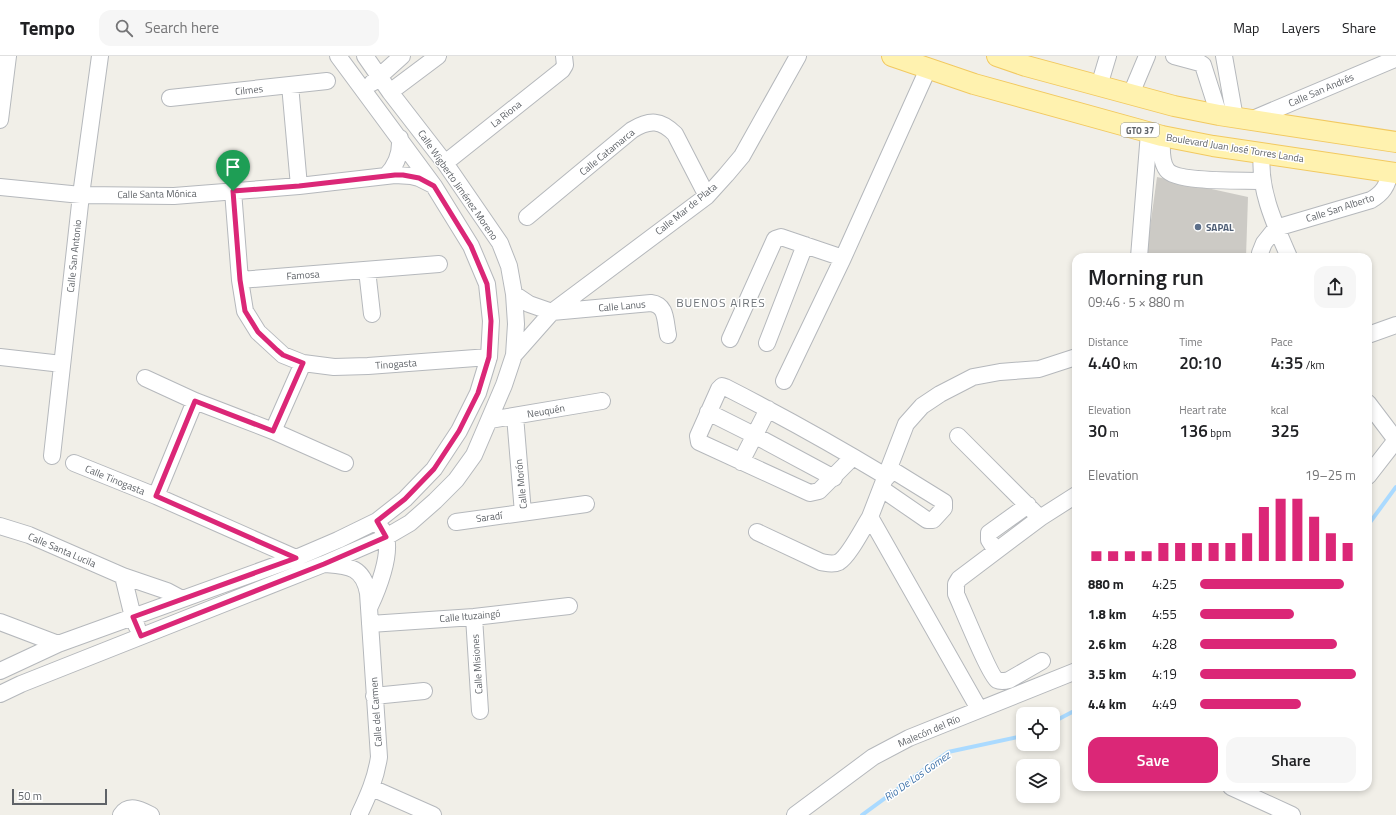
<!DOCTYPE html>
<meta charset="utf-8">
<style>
:root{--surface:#fff;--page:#f6f6f6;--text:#202124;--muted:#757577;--line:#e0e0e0;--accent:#db2777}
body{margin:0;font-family:"Titillium Web",sans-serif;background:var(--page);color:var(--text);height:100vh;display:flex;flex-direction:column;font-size:15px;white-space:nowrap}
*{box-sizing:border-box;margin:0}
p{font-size:13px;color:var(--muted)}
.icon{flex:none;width:22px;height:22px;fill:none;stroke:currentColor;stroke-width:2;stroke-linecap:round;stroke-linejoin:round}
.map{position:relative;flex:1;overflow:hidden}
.drawer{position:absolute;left:1072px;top:197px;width:300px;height:538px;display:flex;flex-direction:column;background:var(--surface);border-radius:12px;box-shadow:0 2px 6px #0003}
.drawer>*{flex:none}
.tools{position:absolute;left:1016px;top:651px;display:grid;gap:8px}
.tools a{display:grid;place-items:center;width:44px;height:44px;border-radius:8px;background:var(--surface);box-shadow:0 2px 6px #0003;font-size:20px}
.scale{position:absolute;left:12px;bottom:10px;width:95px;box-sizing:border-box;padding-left:4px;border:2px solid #5f6368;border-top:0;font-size:11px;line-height:14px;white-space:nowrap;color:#5f6368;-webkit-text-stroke:3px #fff;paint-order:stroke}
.pin{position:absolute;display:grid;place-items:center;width:34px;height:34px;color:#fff;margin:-41px -17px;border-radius:50% 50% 50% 0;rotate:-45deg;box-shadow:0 0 4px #0007}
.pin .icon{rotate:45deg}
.round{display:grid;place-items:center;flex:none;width:42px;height:42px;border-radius:12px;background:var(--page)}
.head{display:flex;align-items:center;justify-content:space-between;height:68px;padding:0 16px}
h1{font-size:22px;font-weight:600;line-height:30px}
.metrics{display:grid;grid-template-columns:repeat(3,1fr);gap:6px;height:68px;padding:4px 16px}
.metrics div{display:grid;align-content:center}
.metrics b{font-size:17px;font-weight:600}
.metrics small{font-size:11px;font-weight:400}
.metrics p{font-size:11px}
.chart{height:112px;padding:8px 16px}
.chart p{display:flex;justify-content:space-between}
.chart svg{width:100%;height:72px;margin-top:4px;stroke:var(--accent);stroke-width:6}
.button{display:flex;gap:8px;margin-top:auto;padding:8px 16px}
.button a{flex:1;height:46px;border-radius:12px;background:var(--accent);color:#fff;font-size:16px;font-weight:600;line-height:46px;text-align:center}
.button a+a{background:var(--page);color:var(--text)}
ul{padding:0 16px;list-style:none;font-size:13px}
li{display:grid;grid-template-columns:64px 48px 1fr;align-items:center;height:30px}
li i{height:10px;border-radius:5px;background:var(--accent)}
header{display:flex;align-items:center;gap:24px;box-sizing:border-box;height:56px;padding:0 20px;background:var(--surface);border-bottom:1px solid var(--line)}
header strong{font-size:19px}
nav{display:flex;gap:22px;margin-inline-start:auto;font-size:14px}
.search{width:280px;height:36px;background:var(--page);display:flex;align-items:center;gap:10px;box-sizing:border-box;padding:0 14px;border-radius:12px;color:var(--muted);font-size:15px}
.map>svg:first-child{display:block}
</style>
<header>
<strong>Tempo</strong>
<div class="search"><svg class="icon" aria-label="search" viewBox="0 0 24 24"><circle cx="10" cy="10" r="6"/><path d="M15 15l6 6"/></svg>Search here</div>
<nav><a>Map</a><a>Layers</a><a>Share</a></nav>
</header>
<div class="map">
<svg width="1396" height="759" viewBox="0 0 1396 759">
<rect width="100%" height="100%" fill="#f1efe8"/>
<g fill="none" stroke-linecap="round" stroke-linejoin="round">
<path stroke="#aadaff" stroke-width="4" d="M1368 469 1396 431
M1053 666 1076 654
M862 759 948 696 1023 680"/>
</g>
<path fill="#cccac5" d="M1157 121 1248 141 1246 201H1146Z"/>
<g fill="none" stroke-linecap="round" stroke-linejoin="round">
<g stroke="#b5b8bc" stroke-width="18">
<path id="minor" d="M1174 0 1200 7 1203 9 1219 59
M1224 0 1235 62
M372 27 402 0
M290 29 299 130
M1099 30 1108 0
M390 36 438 0
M1131 38 1147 0
M170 42 327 25
M0 64 8 0
M1248 65 1395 3
M1162 80C1162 90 1160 105 1167 114 1177 127 1243 124 1262 125
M1262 97C1258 133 1275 169 1289 201
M445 107 562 14 565 9 564 0
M386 120C397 109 401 97 400 82
M0 131 81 139 174 140 299 130 395 119 411 120 419 122 433 129
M233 135 240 224 245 255 258 276 283 299 303 307 334 311 368 310 489 301
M527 161 632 74C650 63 661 64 675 78L707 140
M1139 201 1149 77
M1260 201V197L1264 187 1276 172 1371 144C1383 137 1387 130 1390 117
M367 214 372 258
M240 224 439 208
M514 238 529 248 552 256 651 247C667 249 665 265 668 279
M1368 279 1396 269
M730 283 775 183 781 181 843 202
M767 287 805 189
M514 299 552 256 707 140 726 119 742 100 798 0
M0 301 62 308
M145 322 195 345 273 375 345 407
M784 325 843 202 928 13
M1368 347 1396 384
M708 356 754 379 834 422
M515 360 523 457
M490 364 602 345
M273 375 303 307
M958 380 1040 462 959 523 956 528V538C962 551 990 620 997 624 1001 626 1005 625 1009 624L1042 605
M52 400 81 139 100 0
M853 401 819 435 810 437 699 386 698 380 719 333 722 330 725 331C780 359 834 389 887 421
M741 406 768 353
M74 407 156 440 296 502
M1368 420 1396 384
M882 433 927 464H933L944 452V446L889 412
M156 440 195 345
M1040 462 1076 439
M456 466 586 448
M0 470 29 479 123 520 167 535 182 543
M757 476 821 506C827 507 833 509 839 506 849 500 863 472 870 461
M996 495 989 484V477L1028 449
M325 508C348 510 363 510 368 537L379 701C376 722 368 740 359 759
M123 520 133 561 137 571
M370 550C378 533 391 500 386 481 386 479 383 475 382 473
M474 561 480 655
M0 566 58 588
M370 568 474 561 569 550
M0 615 58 588 296 502 338 484 377 465 405 443 434 413 459 375 478 337 489 301 491 265 487 228 471 190 434 130 338 0
M0 638 21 628 324 508 386 481 410 467 435 445 456 424 474 399 504 329 514 299 516 268 514 238 509 210 500 187 445 107 390 36 365 0
M374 640 424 635
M979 653 870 461 906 368 922 350 940 338 973 321 1000 316 1039 313 1076 301
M1231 731 1292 759
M372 732 433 759
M121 759C129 747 141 754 151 759
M795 759 873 701 909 682 1076 615"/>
</g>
<g stroke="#f2c960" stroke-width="22">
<path id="major" d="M892 0 974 28 1162 80 1213 90 1396 117
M997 0 1026 10 1174 50 1219 59 1396 86"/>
</g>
<use href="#minor" stroke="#fff" stroke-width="16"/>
<use href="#major" stroke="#fff2af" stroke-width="20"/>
</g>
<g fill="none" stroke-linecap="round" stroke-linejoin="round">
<g stroke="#fff" stroke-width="8">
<path id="route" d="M395 119H403L419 122 434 130 471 190 487 228 491 265 489 301 478 337 459 375 434 413 405 443 377 465 386 481 324 508 141 580 133 561 296 502 156 440 195 345 273 375 303 307 283 299 277 294 258 276 245 255 240 224 233 135 299 130Z"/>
</g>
<use href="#route" stroke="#db2777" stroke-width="5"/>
</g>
<circle fill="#5c6f8a" stroke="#fff" stroke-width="1.5" cx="1198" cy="171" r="4"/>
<g text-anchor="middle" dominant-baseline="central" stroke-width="3" stroke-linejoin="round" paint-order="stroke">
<rect fill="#fff" stroke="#8f9295" stroke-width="1" x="1121" y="67" width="38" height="14" rx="3"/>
<g font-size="9" font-weight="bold" fill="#5f6368">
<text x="1140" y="74">GTO 37</text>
</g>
<g font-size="10" fill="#5f6368" stroke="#fff">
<text transform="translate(249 34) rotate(-6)">Cilmes</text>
<text transform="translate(1321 34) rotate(-23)">Calle San Andrés</text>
<text transform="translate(506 58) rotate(-39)">La Riona</text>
<text transform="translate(1235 92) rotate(9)">Boulevard Juan José Torres Landa</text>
<text transform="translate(607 96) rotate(-39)">Calle Catamarca</text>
<text transform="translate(458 129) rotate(55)">Calle Wigberto Jiménez Moreno</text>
<text transform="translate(157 138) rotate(-1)">Calle Santa Mónica</text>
<text transform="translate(1340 152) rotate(-18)">Calle San Alberto</text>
<text transform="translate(686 153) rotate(-39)">Calle Mar de Plata</text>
<text transform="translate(74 200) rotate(-84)">Calle San Antonio</text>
<text transform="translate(303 219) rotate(-4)">Famosa</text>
<text transform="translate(622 250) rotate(-5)">Calle Lanus</text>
<text transform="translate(396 308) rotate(-4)">Tinogasta</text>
<text transform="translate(546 355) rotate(-10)">Neuquén</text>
<text transform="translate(115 424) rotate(22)">Calle Tinogasta</text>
<text transform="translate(521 428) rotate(-96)">Calle Morón</text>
<text transform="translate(489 461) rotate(-8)">Saradí</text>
<text transform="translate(62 494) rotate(23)">Calle Santa Lucila</text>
<text transform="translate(470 560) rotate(-5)">Calle Ituzaingó</text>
<text transform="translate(477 608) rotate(-94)">Calle Misiones</text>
<text transform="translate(376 656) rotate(-94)">Calle del Carmen</text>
<text transform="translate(929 675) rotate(-23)">Malecón del Río</text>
</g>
<g font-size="10" font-weight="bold" fill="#4e5e75" stroke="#fff" text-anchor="start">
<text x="1206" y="171">SAPAL</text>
</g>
<g font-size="11" font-style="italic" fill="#4174aa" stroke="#fff">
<text transform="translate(917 720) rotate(-35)">Rio De Los Gomez</text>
</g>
<g font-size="12" letter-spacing="1" fill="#70757a" stroke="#fff">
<text x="721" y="246">BUENOS AIRES</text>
</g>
</g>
</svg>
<div class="tools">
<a><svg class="icon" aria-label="locate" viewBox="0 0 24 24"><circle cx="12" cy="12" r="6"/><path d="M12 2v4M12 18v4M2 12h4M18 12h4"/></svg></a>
<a><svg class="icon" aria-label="layers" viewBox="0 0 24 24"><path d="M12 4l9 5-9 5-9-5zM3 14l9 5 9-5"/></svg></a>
</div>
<div class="scale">50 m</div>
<div class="pin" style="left:233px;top:135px;background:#1e9e55"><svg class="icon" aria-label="arrive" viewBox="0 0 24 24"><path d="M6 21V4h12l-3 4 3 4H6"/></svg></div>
<section class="drawer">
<div class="head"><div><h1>Morning run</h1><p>09:46 · 5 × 880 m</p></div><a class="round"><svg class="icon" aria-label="share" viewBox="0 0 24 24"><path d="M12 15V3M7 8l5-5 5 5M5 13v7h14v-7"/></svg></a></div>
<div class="metrics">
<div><p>Distance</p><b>4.40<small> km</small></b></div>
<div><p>Time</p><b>20:10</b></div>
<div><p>Pace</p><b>4:35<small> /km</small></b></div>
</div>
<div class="metrics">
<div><p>Elevation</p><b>30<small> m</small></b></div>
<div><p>Heart rate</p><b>136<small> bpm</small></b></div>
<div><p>kcal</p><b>325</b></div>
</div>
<div class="chart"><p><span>Elevation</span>19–25 m</p>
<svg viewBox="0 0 160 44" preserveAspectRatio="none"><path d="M5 44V38M15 44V38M25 44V38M35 44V38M45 44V33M55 44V33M65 44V33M75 44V33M85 44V33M95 44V27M105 44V11M115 44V6M125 44V6M135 44V17M145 44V27M155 44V33"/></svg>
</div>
<ul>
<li><b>880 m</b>4:25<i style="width:92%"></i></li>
<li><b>1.8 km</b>4:55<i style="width:60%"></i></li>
<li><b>2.6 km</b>4:28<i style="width:88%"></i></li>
<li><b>3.5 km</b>4:19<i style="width:100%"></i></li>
<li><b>4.4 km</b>4:49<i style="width:65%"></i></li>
</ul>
<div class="button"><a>Save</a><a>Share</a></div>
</section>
</div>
